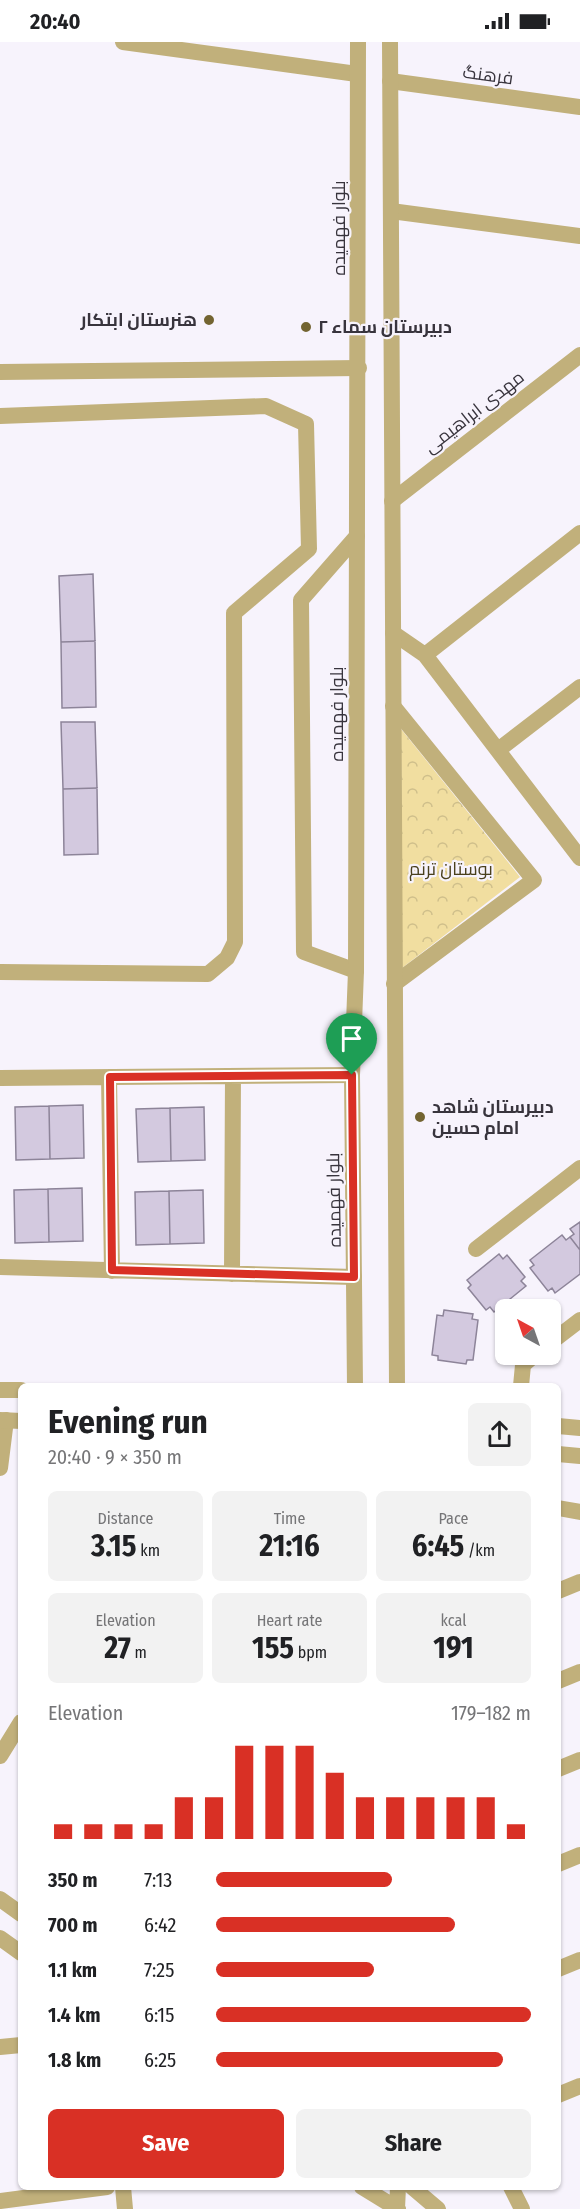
<!DOCTYPE html>
<meta charset="utf-8">
<style>
:root{--surface:#fff;--page:#f2f2f2;--text:#202124;--muted:#757577;--accent:#d93025}
body{margin:0;font-family:"Fira Sans Condensed",Cairo,sans-serif;background:var(--page);color:var(--text);height:100vh;display:flex;flex-direction:column;font-size:22px;white-space:nowrap}
*{box-sizing:border-box;margin:0}
p{font-size:20px;color:var(--muted)}
.icon{flex:none;width:33px;height:33px;fill:none;stroke:currentColor;stroke-width:2;stroke-linecap:round;stroke-linejoin:round}
.map{position:relative;flex:1;overflow:hidden}
.side{position:absolute;left:18px;top:1341px;width:543px;height:807px;display:flex;flex-direction:column;background:var(--surface);border-radius:9px;box-shadow:0 2px 4px #0004}
.side>*{flex:none}
.needle{width:39px;rotate:320deg}
.controls{position:absolute;left:495px;top:1257px;display:grid;gap:12px}
.controls a{display:grid;place-items:center;width:66px;height:66px;border-radius:9px;background:var(--surface);box-shadow:0 2px 4px #0004;font-size:30px}
.pin{position:absolute;display:grid;place-items:center;width:51px;height:51px;color:#fff;margin:-62px -26px;border-radius:50% 50% 50% 0;rotate:-45deg;box-shadow:0 0 6px #0007}
.pin .icon{rotate:45deg}
.round{display:grid;place-items:center;flex:none;width:63px;height:63px;border-radius:9px;background:var(--page)}
.summary{display:flex;align-items:center;justify-content:space-between;height:102px;padding:0 30px}
h1{font-size:33px;font-weight:700;line-height:45px}
.metrics{display:grid;grid-template-columns:repeat(3,1fr);gap:9px;height:102px;padding:6px 30px}
.metrics div{display:grid;align-content:center;border-radius:9px;background:var(--page);text-align:center}
.metrics b{font-size:30px;font-weight:700}
.metrics small{font-size:16px;font-weight:400}
.metrics p{font-size:16px}
.chart{height:168px;padding:12px 30px}
.chart p{display:flex;justify-content:space-between}
.chart svg{width:100%;height:108px;margin-top:6px;stroke:var(--accent);stroke-width:6}
.primary-button{display:flex;gap:12px;margin-top:auto;padding:12px 30px}
.primary-button a{flex:1;height:69px;border-radius:9px;background:var(--accent);color:#fff;font-size:24px;font-weight:700;line-height:69px;text-align:center}
.primary-button a+a{background:var(--page);color:var(--text)}
ul{padding:0 30px;list-style:none;font-size:20px}
li{display:grid;grid-template-columns:96px 72px 1fr;align-items:center;height:45px}
li i{height:15px;border-radius:8px;background:var(--accent)}
.status{display:flex;justify-content:space-between;align-items:center;height:42px;padding:0 30px;background:var(--surface);direction:ltr}
.status svg{height:16px;fill:currentColor}
.map>svg:first-child{display:block}
</style>
<div class="status"><b>20:40</b><svg viewBox="0 0 49 12"><path d="M0 12V9h3v3zM5 12V6h3v6zM10 12V3h3v9zM15 12V0h3v12zM26 1h20v11H26zM47 4h2v5h-2z"/></svg></div>
<div class="map">
<svg width="580" height="2167" viewBox="0 0 580 2167">
<defs>
<pattern id="park-crowns" width="20" height="18" patternUnits="userSpaceOnUse" patternTransform="scale(1.5)"><rect width="20" height="18" fill="#f1dea0"/><path d="M2 6a3 3 0 1 1 6 0M12 15a3 3 0 1 1 6 0" fill="none" stroke="#cfbf8b"/></pattern>
</defs>
<rect width="100%" height="100%" fill="#f7f3fc"/>
<path fill="url(#park-crowns)" d="M401 687 520 835 402 926Z"/>
<path fill="#d3c9df" stroke="#8d8499" stroke-width="1.5" d="M93 532 95 599 61 600 59 534Z
M95 599 96 665 62 666 61 600Z
M61 680H95L97 746 63 747Z
M97 746 98 812 64 813 63 747Z
M83 1063 84 1116 50 1117 49 1064Z
M49 1064 50 1117 16 1118 15 1065Z
M204 1065 205 1118 171 1119 170 1066Z
M170 1066 171 1119 138 1120 136 1067Z
M82 1146 83 1199 49 1200 48 1147Z
M48 1147 49 1200 15 1201 14 1148Z
M203 1148 204 1201 170 1202 169 1149Z
M169 1149 170 1202 136 1203 135 1150Z
M580 1180V1208L570 1195 574 1192 570 1187Z
M562 1193 566 1198 570 1195 580 1208V1232L555 1251 552 1246 548 1249 530 1226 534 1223 530 1218Z
M499 1212 503 1217 507 1213 525 1235 521 1239 526 1244 494 1270 490 1265 486 1268 468 1246 471 1243 467 1238Z
M444 1268 473 1272 472 1277 478 1278 473 1318H467L466 1322 438 1318V1314L432 1313 437 1273 443 1274Z"/>
<g fill="none" stroke-linecap="round" stroke-linejoin="round">
<path stroke="#c1b07b" stroke-width="16" d="M123 0 357 32
M390 39 580 65
M391 169 580 194
M0 330 359 326
M0 374 266 364 306 382 309 507 234 571 235 900 227 916 208 932 0 930
M392 459 580 313
M393 591 425 613 580 816
M425 613 580 491
M393 664 534 838 394 942
M498 708 580 645
M356 929 304 910 301 558 357 494
M109 1035 112 1229
M0 1036 352 1033
M476 1207 580 1126
M0 1225 354 1235
M232 1232 233 1034
M550 1301 580 1278
M521 1344 523 1323 536 1312
M0 1426 6 1378
M558 1466 580 1470
M558 1549 580 1540
M558 1639 580 1630
M0 1714 21 1680
M558 1727 580 1718
M558 1822 580 1813
M558 1927 580 1918
M0 2005 21 2003
M558 2053 580 2044
M123 2145 125 2167
M511 2145 522 2167
M0 2159 107 2145"/>
<path stroke="#c1b07b" stroke-width="16" d="M390 0 397 1344
M355 1344 352 1033 356 929 358 0
M0 1348H21
M0 1378 21 1379
M558 1384 580 1386
M558 1412 580 1414
M0 1857 21 1872
M0 1896 21 1911
M362 2145 398 2167
M412 2145 438 2167
M397 2167 398 2145"/>
</g>
<g fill="none" stroke-linecap="round" stroke-linejoin="round">
<g stroke="#fff" stroke-width="12">
<path id="route" d="M352 1033 354 1235 112 1228 110 1035Z"/>
</g>
<use href="#route" stroke="#d93025" stroke-width="8"/>
</g>
<g fill="#736431" stroke="#f7f3fc" stroke-width="2">
<circle cx="209" cy="278" r="6"/>
<circle cx="306" cy="285" r="6"/>
<circle cx="420" cy="1075" r="6"/>
</g>
<g text-anchor="middle" dominant-baseline="central" stroke-width="4.5" stroke-linejoin="round" paint-order="stroke">
<g font-size="18" fill="#38343d" stroke="#f7f3fc">
<text transform="translate(488 33) rotate(8)">فرهنگ</text>
<text transform="translate(339 186) rotate(-90)">بلوار فهمیده</text>
<text transform="translate(474 370) rotate(-38)">مهدی ابراهیمی</text>
<text transform="translate(337 672) rotate(-90)">بلوار فهمیده</text>
<text transform="translate(334 1158) rotate(-91)">بلوار فهمیده</text>
</g>
<g font-size="18" font-weight="bold" fill="#38343d" stroke="#f7f3fc" text-anchor="start">
<text x="197" y="278" text-anchor="end">هنرستان ابتکار</text>
<text x="318" y="285">دبیرستان سماء ٢</text>
<text x="432" y="1065">دبیرستان شاهد<tspan x="432" dy="21">امام حسین</tspan></text>
</g>
<g font-size="18" fill="#4a401d" stroke="#f7f3fc">
<text x="451" y="827">بوستان ترنم</text>
</g>
</g>
</svg>
<div class="controls">
<a><svg class="needle" viewBox="-14 -14 28 28"><path d="M0-13l5 13h-10z" fill="#e53935"/><path d="M0 13l5-13h-10z" fill="#757577"/></svg></a>
</div>
<div class="pin" style="left:352px;top:1033px;background:#1e9e55"><svg class="icon" aria-label="arrive" viewBox="0 0 24 24"><path d="M6 21V4h12l-3 4 3 4H6"/></svg></div>
<section class="side">
<div class="summary"><div><h1>Evening run</h1><p>20:40 · 9 × 350 m</p></div><a class="round"><svg class="icon" aria-label="share" viewBox="0 0 24 24"><path d="M12 15V3M7 8l5-5 5 5M5 13v7h14v-7"/></svg></a></div>
<div class="metrics">
<div><p>Distance</p><b>3.15<small> km</small></b></div>
<div><p>Time</p><b>21:16</b></div>
<div><p>Pace</p><b>6:45<small> /km</small></b></div>
</div>
<div class="metrics">
<div><p>Elevation</p><b>27<small> m</small></b></div>
<div><p>Heart rate</p><b>155<small> bpm</small></b></div>
<div><p>kcal</p><b>191</b></div>
</div>
<div class="chart"><p><span>Elevation</span>179–182 m</p>
<svg viewBox="0 0 160 44" preserveAspectRatio="none"><path d="M5 44V38M15 44V38M25 44V38M35 44V38M45 44V27M55 44V27M65 44V6M75 44V6M85 44V6M95 44V17M105 44V27M115 44V27M125 44V27M135 44V27M145 44V27M155 44V38"/></svg>
</div>
<ul>
<li><b>350 m</b>7:13<i style="width:56%"></i></li>
<li><b>700 m</b>6:42<i style="width:76%"></i></li>
<li><b>1.1 km</b>7:25<i style="width:50%"></i></li>
<li><b>1.4 km</b>6:15<i style="width:100%"></i></li>
<li><b>1.8 km</b>6:25<i style="width:91%"></i></li>
</ul>
<div class="primary-button"><a>Save</a><a>Share</a></div>
</section>
</div>
